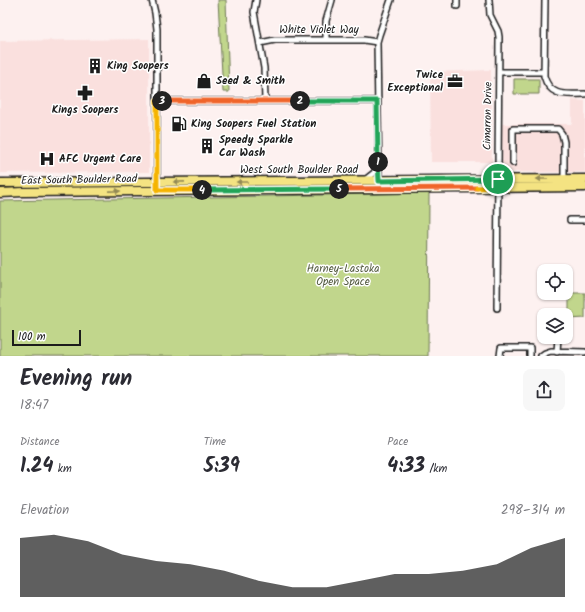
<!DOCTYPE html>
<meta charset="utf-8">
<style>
:root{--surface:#fff;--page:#f7f7f7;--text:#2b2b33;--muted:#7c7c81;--accent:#1c1c1c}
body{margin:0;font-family:Kalam,sans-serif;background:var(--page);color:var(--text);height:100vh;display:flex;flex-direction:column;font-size:15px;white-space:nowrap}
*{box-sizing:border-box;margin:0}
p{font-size:13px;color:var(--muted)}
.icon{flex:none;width:22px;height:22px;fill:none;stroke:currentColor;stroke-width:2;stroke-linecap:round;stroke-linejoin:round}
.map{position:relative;height:356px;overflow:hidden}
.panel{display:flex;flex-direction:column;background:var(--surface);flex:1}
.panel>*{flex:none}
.fabs{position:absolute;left:537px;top:264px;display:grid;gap:8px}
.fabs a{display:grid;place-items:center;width:36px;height:36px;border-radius:8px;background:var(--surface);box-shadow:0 1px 3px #0004;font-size:20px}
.scale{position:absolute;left:12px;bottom:10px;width:69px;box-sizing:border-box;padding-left:4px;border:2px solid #1c1c1c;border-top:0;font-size:11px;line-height:14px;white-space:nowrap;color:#1c1c1c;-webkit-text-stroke:3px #fff;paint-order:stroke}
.pin{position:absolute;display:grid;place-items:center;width:34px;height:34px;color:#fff;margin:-17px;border:2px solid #fff;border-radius:50%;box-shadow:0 1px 4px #0007}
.km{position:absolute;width:20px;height:20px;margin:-10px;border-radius:50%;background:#222;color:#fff;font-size:11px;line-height:20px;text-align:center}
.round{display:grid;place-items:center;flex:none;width:42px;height:42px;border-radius:8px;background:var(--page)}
.head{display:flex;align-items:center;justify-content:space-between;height:68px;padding:0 20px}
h1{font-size:22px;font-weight:700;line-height:30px}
.figures{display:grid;grid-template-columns:repeat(3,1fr);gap:6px;height:68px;padding:4px 20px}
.figures div{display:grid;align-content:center}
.figures b{font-size:20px;font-weight:700}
.figures small{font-size:11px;font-weight:400}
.figures p{font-size:11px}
.chart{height:112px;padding:8px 20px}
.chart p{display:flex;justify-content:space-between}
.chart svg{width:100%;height:72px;margin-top:4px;fill:var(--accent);opacity:.7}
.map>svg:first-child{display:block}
</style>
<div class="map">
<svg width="585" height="356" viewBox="0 0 585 356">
<rect width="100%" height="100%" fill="#fdf1f0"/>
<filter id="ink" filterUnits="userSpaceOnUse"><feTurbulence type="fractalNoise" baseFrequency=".025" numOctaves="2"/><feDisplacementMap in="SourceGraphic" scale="8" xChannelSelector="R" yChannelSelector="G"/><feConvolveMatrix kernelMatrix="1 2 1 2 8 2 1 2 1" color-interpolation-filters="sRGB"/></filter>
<g filter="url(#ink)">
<path fill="#fae0de" d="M149 39V172L0 173V41Z
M491 70 492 162H431L430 72Z
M572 100 585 101V172H502V124H572Z"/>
<path fill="#c1d68c" stroke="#6e7954" d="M218 0H226L229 92H223Z
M514 79H539V94H514Z
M429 193 428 356H0V201Z
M569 293H585V318L569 319Z"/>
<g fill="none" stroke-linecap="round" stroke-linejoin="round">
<g stroke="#1c1c1c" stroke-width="8">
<path id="street" d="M152 0 155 13 157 29V184
M256 0 254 12 264 68 265 101
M457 0V6
M489 0 490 15 498 31 499 37 497 308
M545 0 544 76C550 98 567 94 585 94
M326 40V21L332 0
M260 43 275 40H364L377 42
M499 72H544
M157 101H377
M513 163V129H558L562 134 564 142V182
M365 180 374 173 378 165
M379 183 377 42 379 35 391 0
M570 220H585
M557 352 558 337
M500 356 501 348H530V356
M541 356 545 353 551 351 585 352"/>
</g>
<g stroke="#1c1c1c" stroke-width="11">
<path id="primary" d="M0 183 585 179
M0 193 23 192 585 187"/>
</g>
<use href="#street" stroke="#fff" stroke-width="5"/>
<use href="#primary" stroke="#f4e382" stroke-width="8"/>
</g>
<defs><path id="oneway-solid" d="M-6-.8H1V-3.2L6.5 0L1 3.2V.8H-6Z"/></defs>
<g fill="#938954">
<use href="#oneway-solid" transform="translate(542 179) rotate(-180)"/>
<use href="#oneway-solid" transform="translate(179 182) rotate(179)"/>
<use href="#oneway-solid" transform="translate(242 182) rotate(180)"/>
<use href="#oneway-solid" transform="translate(115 191) rotate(-1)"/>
</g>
</g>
<g fill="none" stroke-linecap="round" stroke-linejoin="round" filter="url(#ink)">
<g stroke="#fff" stroke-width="8">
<path id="split-1" d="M378 162 379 181 498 179"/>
</g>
<g stroke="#fff" stroke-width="8">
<path id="split-2" d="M300 101H377L378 162"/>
</g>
<g stroke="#fff" stroke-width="8">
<path id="split-3" d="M162 101H300"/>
</g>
<g stroke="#fff" stroke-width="8">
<path id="split-4" d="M162 101H157V190H202"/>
</g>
<g stroke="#fff" stroke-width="8">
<path id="split-5" d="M202 190 339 189"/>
</g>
<g stroke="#fff" stroke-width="8">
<path id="split-6" d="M339 189 477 188"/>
</g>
<g stroke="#fff" stroke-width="8">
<path id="split-7" d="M477 188 498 187V179"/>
</g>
<use href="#split-1" stroke="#22a559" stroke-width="5"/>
<use href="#split-2" stroke="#22a559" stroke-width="5"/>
<use href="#split-3" stroke="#f0652b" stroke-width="5"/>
<use href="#split-4" stroke="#f5b400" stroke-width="5"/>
<use href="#split-5" stroke="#22a559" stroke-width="5"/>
<use href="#split-6" stroke="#f0652b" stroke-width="5"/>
<use href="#split-7" stroke="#f5b400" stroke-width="5"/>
</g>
<defs>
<g id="building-bare" transform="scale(1.2)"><path d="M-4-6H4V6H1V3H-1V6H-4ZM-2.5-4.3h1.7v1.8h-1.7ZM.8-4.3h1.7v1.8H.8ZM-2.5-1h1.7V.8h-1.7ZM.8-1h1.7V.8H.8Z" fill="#1c1c1c" stroke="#fff" stroke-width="2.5" paint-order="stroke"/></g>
<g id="shop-bare" transform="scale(1.2)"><path d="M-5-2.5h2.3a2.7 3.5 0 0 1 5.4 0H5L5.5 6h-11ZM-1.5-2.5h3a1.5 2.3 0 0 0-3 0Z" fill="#1c1c1c" stroke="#fff" stroke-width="2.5" paint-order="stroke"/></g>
<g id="office-bare" transform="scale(1.2)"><path d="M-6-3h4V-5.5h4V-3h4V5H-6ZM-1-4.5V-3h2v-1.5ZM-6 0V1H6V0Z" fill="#1c1c1c" stroke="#fff" stroke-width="2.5" paint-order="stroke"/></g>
<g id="pharmacy-bare" transform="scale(1.2)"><path d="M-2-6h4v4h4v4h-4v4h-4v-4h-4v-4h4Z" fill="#1c1c1c" stroke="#fff" stroke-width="2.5" paint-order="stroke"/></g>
<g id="fuel-bare" transform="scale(1.2)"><path d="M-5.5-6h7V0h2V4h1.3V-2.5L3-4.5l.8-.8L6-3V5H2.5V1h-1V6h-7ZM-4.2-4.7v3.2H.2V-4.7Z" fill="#1c1c1c" stroke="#fff" stroke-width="2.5" paint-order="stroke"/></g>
<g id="hospital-bare" transform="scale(1.2)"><path d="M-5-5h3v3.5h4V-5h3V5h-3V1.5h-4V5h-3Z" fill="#1c1c1c" stroke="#fff" stroke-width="2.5" paint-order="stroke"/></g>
</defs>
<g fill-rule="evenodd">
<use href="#building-bare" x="95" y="66"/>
<use href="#shop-bare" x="204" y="81"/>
<use href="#office-bare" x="455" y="81"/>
<use href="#pharmacy-bare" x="85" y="93"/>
<use href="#fuel-bare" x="179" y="124"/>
<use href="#building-bare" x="207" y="146"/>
<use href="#hospital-bare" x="47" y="159"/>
</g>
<g text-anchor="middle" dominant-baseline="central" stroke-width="3" stroke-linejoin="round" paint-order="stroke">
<g font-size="11" fill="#1c1c1c" stroke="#fff">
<text x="319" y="30">White Violet Way</text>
<text transform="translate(488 116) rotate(-89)">Cimarron Drive</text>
<text x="299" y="170">West South Boulder Road</text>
<text transform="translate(79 180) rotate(-1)">East South Boulder Road</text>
</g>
<g font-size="11" font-weight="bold" fill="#1c1c1c" stroke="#fff" text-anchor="start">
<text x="107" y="66">King Soopers</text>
<text x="443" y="75" text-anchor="end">Twice<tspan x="443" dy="13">Exceptional</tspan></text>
<text x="216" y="81">Seed &amp; Smith</text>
<text x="85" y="110" text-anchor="middle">Kings Soopers</text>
<text x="191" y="124">King Soopers Fuel Station</text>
<text x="219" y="140">Speedy Sparkle<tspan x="219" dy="13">Car Wash</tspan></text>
<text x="59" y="159">AFC Urgent Care</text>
</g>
<g font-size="11" fill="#565d43" stroke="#fff">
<text x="343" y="269">Harney-Lastoka<tspan x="343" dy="13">Open Space</tspan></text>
</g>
</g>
</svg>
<div class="fabs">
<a><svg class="icon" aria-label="locate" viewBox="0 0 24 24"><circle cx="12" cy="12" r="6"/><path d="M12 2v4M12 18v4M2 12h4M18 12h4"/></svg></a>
<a><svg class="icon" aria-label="layers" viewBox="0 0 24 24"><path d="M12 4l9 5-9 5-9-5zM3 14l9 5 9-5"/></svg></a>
</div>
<div class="scale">100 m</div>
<div class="pin" style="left:498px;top:179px;background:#1e9e55"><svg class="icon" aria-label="arrive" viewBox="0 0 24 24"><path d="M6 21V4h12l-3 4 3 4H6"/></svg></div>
<b class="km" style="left:378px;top:162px">1</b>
<b class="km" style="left:300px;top:101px">2</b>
<b class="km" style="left:162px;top:101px">3</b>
<b class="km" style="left:202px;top:190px">4</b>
<b class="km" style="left:339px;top:189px">5</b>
</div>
<section class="panel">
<div class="head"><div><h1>Evening run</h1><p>18:47</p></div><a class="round"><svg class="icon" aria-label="share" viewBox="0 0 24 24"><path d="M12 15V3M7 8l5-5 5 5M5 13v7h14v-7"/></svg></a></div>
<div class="figures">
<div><p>Distance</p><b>1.24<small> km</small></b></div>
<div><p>Time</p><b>5:39</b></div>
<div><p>Pace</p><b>4:33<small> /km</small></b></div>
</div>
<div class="chart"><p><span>Elevation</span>298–314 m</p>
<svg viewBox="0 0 160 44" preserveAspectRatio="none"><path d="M0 44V8L10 6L20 10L30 18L40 22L50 24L60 28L70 34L80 38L90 38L100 34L110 30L120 30L130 28L140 24L150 14L160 8V44z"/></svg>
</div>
</section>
